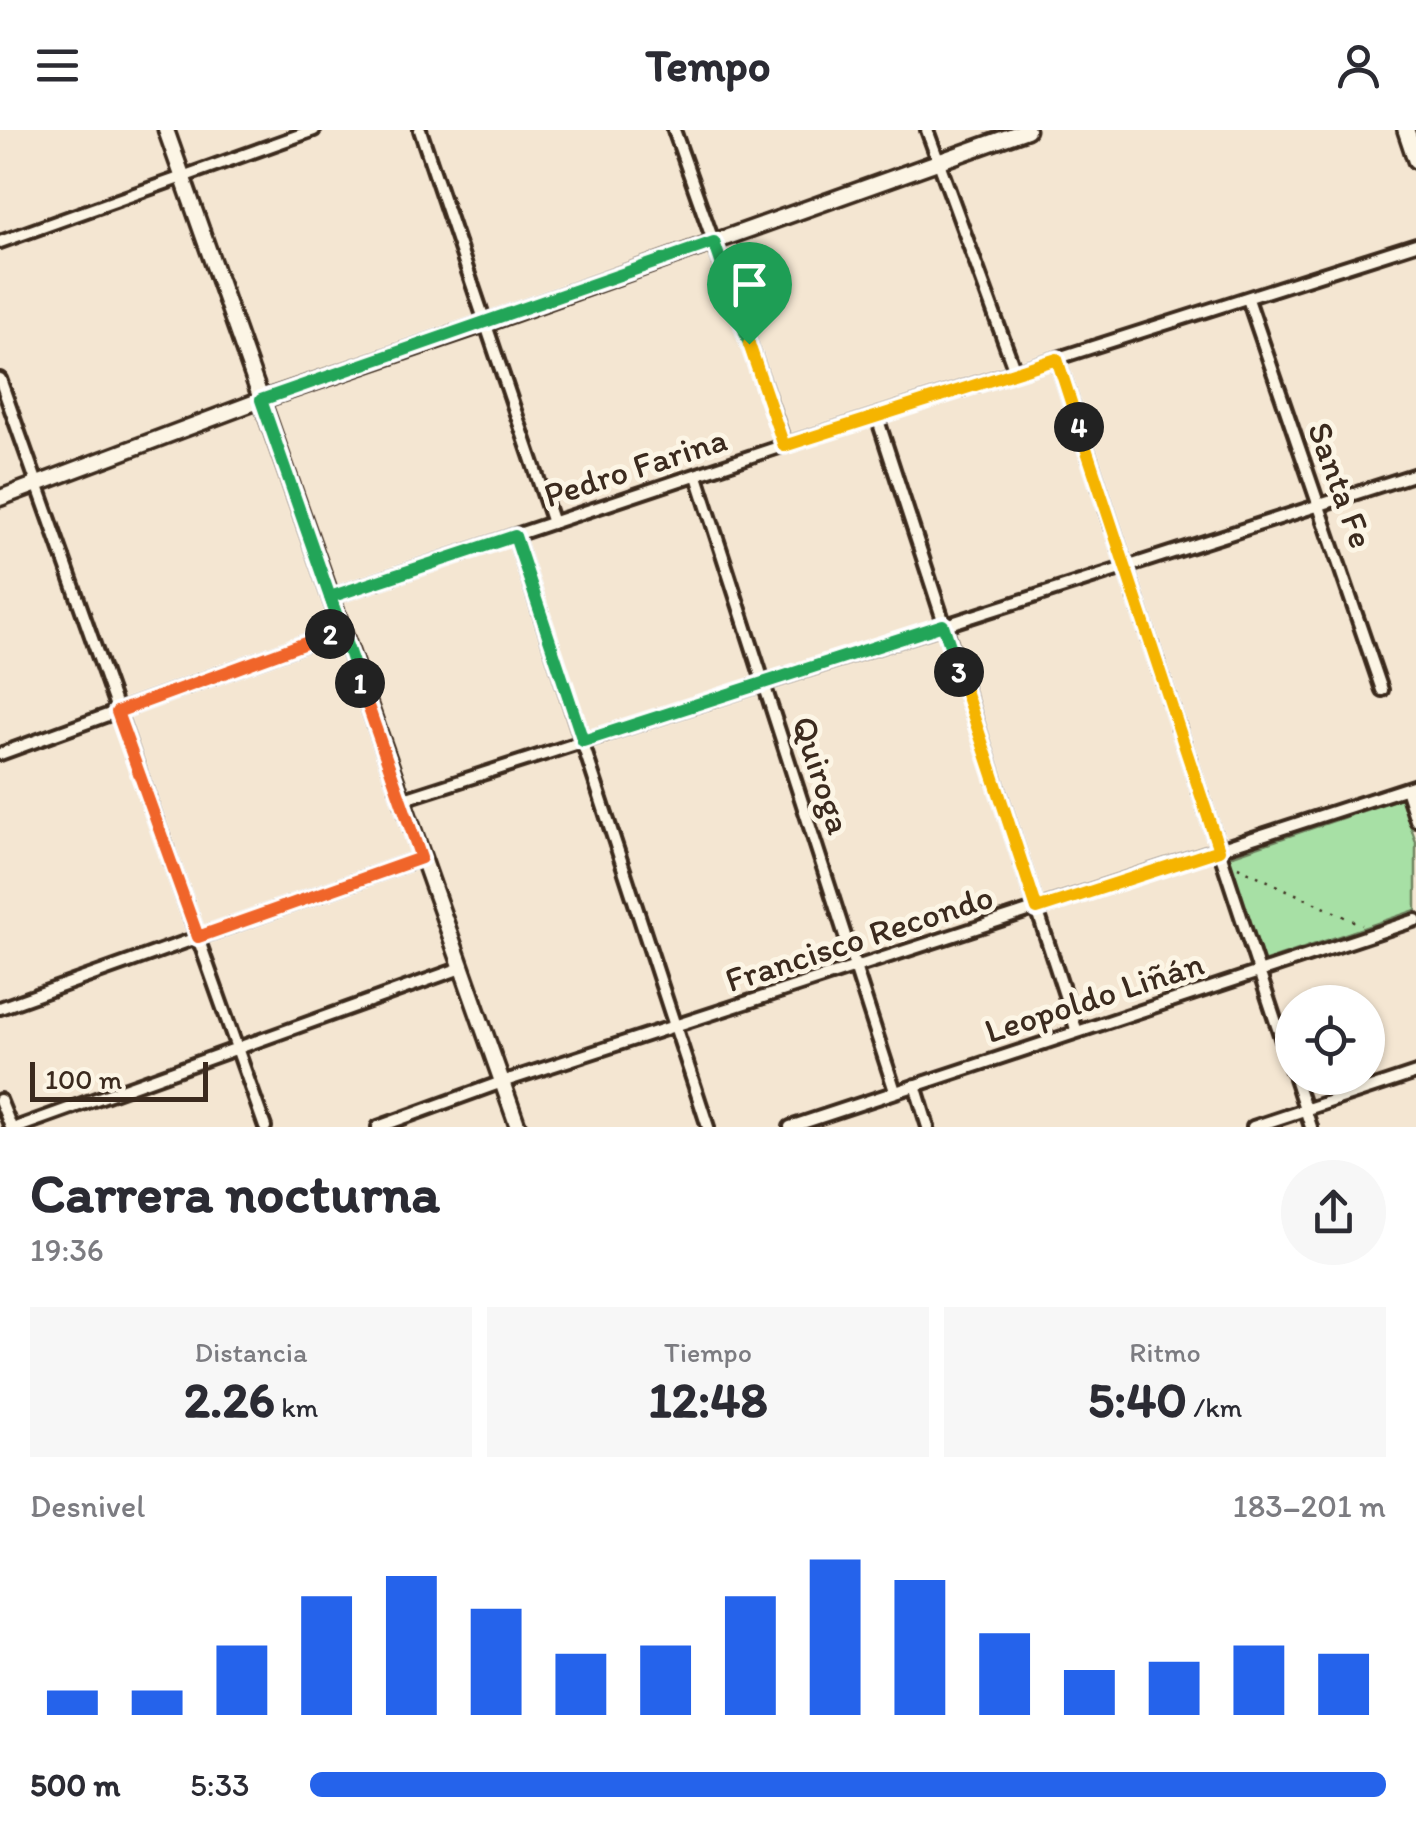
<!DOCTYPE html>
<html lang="es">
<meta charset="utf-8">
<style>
:root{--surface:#fff;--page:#f7f7f7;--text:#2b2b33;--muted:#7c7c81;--accent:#2563eb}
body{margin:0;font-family:Itim,sans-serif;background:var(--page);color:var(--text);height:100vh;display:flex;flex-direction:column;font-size:38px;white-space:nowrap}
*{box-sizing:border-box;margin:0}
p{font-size:32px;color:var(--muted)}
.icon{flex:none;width:55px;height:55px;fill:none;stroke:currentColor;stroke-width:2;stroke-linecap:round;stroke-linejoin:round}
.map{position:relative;height:997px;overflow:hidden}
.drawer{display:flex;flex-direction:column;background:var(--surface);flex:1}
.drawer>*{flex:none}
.tools{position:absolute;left:1275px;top:855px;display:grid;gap:20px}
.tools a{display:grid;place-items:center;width:110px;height:110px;border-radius:50%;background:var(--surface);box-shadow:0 2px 8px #0004;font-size:50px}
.scale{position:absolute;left:30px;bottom:25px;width:178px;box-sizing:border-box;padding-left:10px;border:5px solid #3b2a1e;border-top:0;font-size:28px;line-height:35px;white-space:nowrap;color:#3b2a1e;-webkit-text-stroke:8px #fcf5e5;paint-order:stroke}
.pin{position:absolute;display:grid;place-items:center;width:85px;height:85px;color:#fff;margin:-102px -42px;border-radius:50% 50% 50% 0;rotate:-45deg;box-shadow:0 0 10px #0007}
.pin .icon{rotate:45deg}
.km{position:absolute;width:50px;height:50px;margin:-25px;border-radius:50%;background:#222;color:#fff;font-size:28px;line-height:50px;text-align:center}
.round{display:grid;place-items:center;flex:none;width:105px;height:105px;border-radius:52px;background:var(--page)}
.head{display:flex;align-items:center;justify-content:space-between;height:170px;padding:0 30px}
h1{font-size:55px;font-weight:700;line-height:75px}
.figures{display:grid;grid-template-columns:repeat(3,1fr);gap:15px;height:170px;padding:10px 30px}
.figures div{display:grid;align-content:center;border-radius:0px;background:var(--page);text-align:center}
.figures b{font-size:50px;font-weight:700}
.figures small{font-size:28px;font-weight:400}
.figures p{font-size:28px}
.chart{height:280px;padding:20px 30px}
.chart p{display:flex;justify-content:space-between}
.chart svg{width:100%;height:180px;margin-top:10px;stroke:var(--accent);stroke-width:6}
ul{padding:0 30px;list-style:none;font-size:32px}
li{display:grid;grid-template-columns:160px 120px 1fr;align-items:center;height:75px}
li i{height:25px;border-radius:12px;background:var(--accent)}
header{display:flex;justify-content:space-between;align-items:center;height:130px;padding:0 30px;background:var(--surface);font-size:45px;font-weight:700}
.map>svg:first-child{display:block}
</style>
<header><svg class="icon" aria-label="menu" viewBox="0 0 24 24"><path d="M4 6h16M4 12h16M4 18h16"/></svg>Tempo<svg class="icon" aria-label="person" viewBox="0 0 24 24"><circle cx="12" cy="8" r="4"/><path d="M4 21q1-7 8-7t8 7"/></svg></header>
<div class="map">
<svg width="1416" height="997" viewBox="0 0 1416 997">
<rect width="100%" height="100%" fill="#f4e6d2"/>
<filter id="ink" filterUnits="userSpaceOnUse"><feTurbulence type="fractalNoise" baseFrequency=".01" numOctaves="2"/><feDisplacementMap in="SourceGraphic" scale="20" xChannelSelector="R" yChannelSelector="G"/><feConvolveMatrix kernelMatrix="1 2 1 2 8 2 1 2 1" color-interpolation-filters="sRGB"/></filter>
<g filter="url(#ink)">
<path fill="#a7e0a5" stroke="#718562" stroke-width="2.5" d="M1401 668 1416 712V780L1263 832 1227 727Z"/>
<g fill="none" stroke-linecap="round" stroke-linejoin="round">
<g stroke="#3b2a1e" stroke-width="18">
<path id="minor" d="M420 0 553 393
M674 0 785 315
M927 0 1015 241
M0 112 314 0
M1248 169 1382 560
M1057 229 1292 941
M0 249 265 997
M877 287 1077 902
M697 346 895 961
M515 406 708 997
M330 467 785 315 1416 114
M0 624 342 500
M1406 659 1416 690
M401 670 1416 344
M0 878 421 728
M1295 948 1311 997
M915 955 928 997
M0 970 11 997
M18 997 461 838
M378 997 502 952 1416 655
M790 997 1416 790
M1253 997 1416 943"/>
</g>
<g stroke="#3b2a1e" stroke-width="21">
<path id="tertiary" d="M166 0 518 997
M0 368 261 270 487 193 1027 0"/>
</g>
<g stroke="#3b2a1e" stroke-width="22">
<path id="secondary" d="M1406 0 1416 30"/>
</g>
<path stroke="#3b2a1e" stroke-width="2.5" stroke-dasharray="2.5 8" stroke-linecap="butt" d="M1238 737 1362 795"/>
<use href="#minor" stroke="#fcf5e5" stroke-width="10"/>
<use href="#tertiary" stroke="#fcf5e5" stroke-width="14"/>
<use href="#secondary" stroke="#fcf5e5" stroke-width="15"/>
</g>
</g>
<g fill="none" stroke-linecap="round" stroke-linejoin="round" filter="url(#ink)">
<g stroke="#fff" stroke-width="20">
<path id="split-1" d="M360 553 261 270 714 112 749 214"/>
</g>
<g stroke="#fff" stroke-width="20">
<path id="split-2" d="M330 504 117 582 198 807 421 728 360 553"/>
</g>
<g stroke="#fff" stroke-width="20">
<path id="split-3" d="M330 504 342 500 330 467 515 406 583 611 943 495 959 542"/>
</g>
<g stroke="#fff" stroke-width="20">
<path id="split-4" d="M959 542 1037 779 1219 720 1079 297"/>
</g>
<g stroke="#fff" stroke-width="20">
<path id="split-5" d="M749 214 784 316 1057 229 1079 297"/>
</g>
<use href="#split-1" stroke="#22a559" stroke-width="12"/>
<use href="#split-2" stroke="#f0652b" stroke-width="12"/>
<use href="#split-3" stroke="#22a559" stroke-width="12"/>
<use href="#split-4" stroke="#f5b400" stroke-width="12"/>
<use href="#split-5" stroke="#f5b400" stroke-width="12"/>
</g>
<g text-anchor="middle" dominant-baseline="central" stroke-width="10" stroke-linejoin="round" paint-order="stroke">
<g font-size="35" fill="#3b2a1e" stroke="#fcf5e5">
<text transform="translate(635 337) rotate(-18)">Pedro Farina</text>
<text transform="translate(1341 355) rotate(70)">Santa Fe</text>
<text transform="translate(822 645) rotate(72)">Quiroga</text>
<text transform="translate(859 808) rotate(-18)">Francisco Recondo</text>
<text transform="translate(1094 867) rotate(-18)">Leopoldo Liñán</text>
</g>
</g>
</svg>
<div class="tools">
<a><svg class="icon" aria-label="locate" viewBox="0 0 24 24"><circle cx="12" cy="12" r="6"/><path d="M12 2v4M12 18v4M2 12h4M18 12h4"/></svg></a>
</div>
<div class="scale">100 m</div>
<div class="pin" style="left:749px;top:214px;background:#1e9e55"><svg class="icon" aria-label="arrive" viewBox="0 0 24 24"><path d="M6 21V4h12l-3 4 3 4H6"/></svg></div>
<b class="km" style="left:360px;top:553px">1</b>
<b class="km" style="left:330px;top:504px">2</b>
<b class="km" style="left:959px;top:542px">3</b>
<b class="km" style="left:1079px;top:297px">4</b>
</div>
<section class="drawer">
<div class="head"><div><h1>Carrera nocturna</h1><p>19:36</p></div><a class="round"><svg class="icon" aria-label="share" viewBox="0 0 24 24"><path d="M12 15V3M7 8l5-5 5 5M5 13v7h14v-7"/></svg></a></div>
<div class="figures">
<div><p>Distancia</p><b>2.26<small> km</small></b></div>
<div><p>Tiempo</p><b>12:48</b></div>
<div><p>Ritmo</p><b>5:40<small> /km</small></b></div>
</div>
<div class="chart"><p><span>Desnivel</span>183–201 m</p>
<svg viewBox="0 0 160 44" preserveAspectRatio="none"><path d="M5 44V38M15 44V38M25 44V27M35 44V15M45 44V10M55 44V18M65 44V29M75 44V27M85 44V15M95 44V6M105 44V11M115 44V24M125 44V33M135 44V31M145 44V27M155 44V29"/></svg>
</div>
<ul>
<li><b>500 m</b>5:33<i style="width:100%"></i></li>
</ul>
</section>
